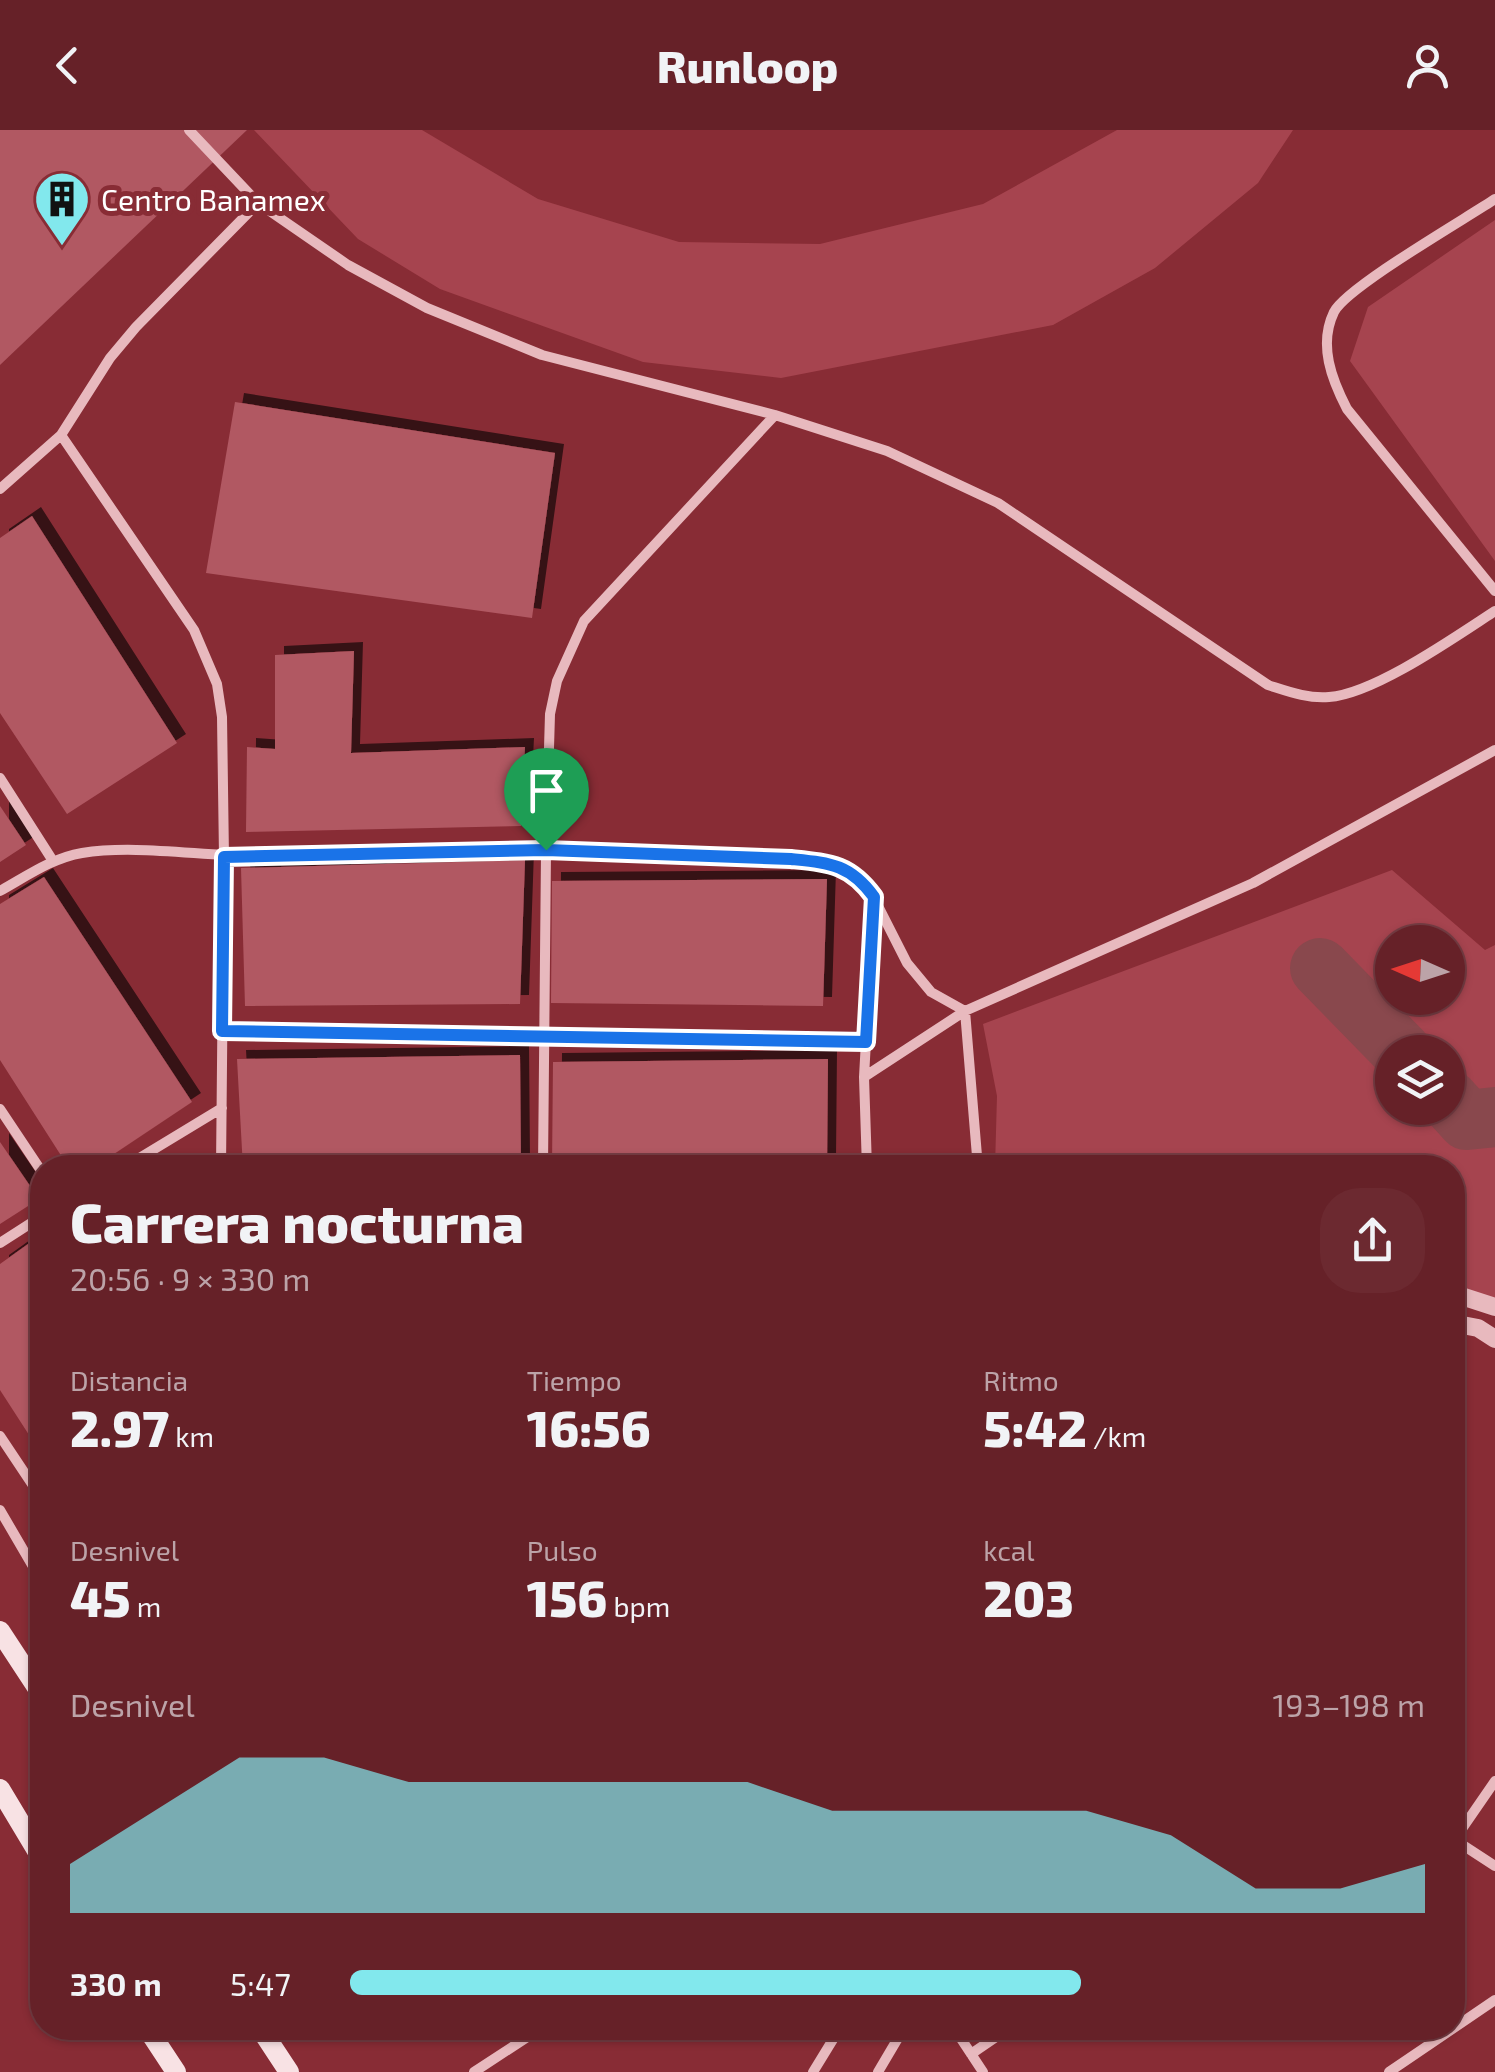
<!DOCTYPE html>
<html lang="es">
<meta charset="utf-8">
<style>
:root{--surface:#662128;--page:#6c2930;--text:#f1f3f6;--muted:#bca3a8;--line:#793e45;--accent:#82e8ed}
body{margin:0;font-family:"Exo 2",sans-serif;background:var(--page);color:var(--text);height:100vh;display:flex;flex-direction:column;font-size:38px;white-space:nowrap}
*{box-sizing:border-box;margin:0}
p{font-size:32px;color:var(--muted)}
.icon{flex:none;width:55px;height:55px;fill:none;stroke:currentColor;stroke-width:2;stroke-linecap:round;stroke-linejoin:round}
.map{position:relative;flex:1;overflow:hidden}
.details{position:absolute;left:30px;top:1025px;width:1435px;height:885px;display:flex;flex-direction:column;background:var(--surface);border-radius:40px;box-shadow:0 2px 8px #0004,0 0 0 2px var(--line)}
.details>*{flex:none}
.needle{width:65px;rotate:273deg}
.fabs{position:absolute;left:1375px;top:795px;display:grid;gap:20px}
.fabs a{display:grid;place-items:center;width:90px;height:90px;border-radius:50%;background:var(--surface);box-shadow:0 2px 8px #0004,0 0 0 2px var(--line);font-size:50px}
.pin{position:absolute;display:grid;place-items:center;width:85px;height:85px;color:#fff;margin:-102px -42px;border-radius:50% 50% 50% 0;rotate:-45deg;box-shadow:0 0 10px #0007}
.pin .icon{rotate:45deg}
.round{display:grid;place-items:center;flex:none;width:105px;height:105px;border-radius:40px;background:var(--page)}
.summary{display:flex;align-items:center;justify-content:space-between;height:170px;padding:0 40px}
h1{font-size:55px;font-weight:800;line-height:75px}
.figures{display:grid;grid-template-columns:repeat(3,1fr);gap:15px;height:170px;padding:10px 40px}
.figures div{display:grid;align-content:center}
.figures b{font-size:50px;font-weight:800}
.figures small{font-size:28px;font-weight:400}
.figures p{font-size:28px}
.chart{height:280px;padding:20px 40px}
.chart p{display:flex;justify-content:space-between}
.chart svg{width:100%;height:180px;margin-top:10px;fill:var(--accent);opacity:.7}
ul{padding:0 40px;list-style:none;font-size:32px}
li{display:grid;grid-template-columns:160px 120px 1fr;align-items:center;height:75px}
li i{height:25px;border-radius:12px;background:var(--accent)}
header{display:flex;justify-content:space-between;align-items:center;height:130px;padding:0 40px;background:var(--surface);font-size:45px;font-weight:800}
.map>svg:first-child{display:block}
</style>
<header><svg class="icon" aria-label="back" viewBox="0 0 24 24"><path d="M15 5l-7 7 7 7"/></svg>Runloop<svg class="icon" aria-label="person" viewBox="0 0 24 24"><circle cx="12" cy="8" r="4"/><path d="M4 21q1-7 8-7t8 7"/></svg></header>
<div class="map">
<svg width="1495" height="1942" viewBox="0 0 1495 1942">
<defs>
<filter id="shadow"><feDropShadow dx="9" dy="-9" stdDeviation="0" flood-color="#0009"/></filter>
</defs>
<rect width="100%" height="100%" fill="#882c35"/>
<path fill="#a6444f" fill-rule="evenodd" d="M254 0H422L538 69 679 112 820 114 983 74 1117 0H1293L1258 53 1155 138 1053 195 781 248 643 232 440 159 358 109Z
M1495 90V431L1350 231 1368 177Z
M1392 740 1485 820 1495 815V1170L1453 1155 1452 1038 995 1037 997 966 983 894ZM1392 812H1448V868H1392ZM1392 922H1448V978H1392Z"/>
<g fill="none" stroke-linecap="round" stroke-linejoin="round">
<path stroke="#89484d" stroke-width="60" d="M1320 838 1402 922
M1448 969 1467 990 1495 987"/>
</g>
<path fill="#b15862" filter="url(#shadow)" d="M0 0H247L0 235Z
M235 272 555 323 532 488 206 443Z
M32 386 177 613 67 684 0 583V408Z
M354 521 351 623 525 617 521 696 246 702 247 617 275 619V525Z
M0 676 26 715 0 732Z
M525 730 520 874 245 876 241 738Z
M44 747 192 972 93 1038H69L0 930V774Z
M827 749 823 876 551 873 552 751Z
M520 925 521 1038H243L237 929Z
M828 929 827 1038H552L553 932Z
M0 1012 39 1069 0 1094Z
M42 1104V1325L0 1260V1134Z"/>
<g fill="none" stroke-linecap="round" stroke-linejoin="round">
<path stroke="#e8b9be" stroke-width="10" d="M189 0 258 73 348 135 427 178 542 225 775 285 887 321 998 373 1268 555C1287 561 1308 569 1329 567 1374 564 1455 507 1495 481
M1495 69C1465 89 1347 157 1334 182 1318 215 1332 250 1347 279L1495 461
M61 305 194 500 217 554 222 587 224 727 221 1038
M0 359 61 305 110 228 136 197 258 73
M0 648 53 731
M0 761C27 746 52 728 82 723 137 714 207 727 265 726 451 722 640 715 827 733L860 748 874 767 864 947 867 1038
M875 770 907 833 931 862 965 881 978 1038
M222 901 866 911
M864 947 965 881 1253 753 1495 620
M0 979 42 1042
M123 1038 222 978
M543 1038 546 721 550 584 557 551 584 491 775 285
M0 1113 42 1086
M0 1306 42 1369
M1452 1313 1453 1312
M0 1380 42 1452
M1452 1708 1495 1736
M1455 1709 1495 1651
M954 1898 983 1942
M971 1924 1009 1898
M474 1942 541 1898
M813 1942 840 1898
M878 1942 904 1898
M1389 1942 1495 1870"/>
<path stroke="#e8b9be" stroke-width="18" d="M1452 1163 1495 1177
M1452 1193 1478 1198 1495 1209"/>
<path stroke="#f8e2e4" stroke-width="20" d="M0 1501 42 1565
M0 1659 42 1729
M147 1898 176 1942
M260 1898 289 1942"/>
</g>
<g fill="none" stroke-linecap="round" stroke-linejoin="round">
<g stroke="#fff" stroke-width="20">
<path id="route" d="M546 720 791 729C830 733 850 734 874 767L866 912 222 901 224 727Z"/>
</g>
<use href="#route" stroke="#1a73e8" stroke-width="12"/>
</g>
<defs>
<g id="building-pin" transform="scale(2.875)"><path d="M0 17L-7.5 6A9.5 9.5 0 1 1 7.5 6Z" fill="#82e8ed" stroke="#882c35"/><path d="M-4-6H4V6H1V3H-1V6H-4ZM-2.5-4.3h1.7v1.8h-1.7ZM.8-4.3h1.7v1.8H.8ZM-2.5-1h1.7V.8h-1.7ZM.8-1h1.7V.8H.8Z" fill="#111"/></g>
</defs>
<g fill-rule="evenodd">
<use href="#building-pin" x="62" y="69"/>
</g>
<g text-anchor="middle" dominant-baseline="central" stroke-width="10" stroke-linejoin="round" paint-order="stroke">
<g font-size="30" fill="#fff" stroke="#882c35" text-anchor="start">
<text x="101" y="69">Centro Banamex</text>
</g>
</g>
</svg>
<div class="fabs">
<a><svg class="needle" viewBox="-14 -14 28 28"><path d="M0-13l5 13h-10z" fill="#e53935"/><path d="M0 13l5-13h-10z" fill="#bca3a8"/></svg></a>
<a><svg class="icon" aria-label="layers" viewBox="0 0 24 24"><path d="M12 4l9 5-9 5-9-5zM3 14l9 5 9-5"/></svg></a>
</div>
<div class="pin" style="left:546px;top:720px;background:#1e9e55"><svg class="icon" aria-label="arrive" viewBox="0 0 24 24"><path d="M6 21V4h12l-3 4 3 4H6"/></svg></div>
<section class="details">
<div class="summary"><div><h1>Carrera nocturna</h1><p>20:56 · 9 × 330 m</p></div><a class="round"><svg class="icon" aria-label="share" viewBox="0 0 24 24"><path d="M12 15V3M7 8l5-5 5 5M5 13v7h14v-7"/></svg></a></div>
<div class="figures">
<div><p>Distancia</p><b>2.97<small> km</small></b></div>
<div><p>Tiempo</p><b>16:56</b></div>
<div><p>Ritmo</p><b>5:42<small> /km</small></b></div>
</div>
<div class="figures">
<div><p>Desnivel</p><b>45<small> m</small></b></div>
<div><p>Pulso</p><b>156<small> bpm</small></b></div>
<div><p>kcal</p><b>203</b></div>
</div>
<div class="chart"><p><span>Desnivel</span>193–198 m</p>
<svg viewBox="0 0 160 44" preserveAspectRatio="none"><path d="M0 44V32L10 19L20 6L30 6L40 12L50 12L60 12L70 12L80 12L90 19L100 19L110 19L120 19L130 25L140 38L150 38L160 32V44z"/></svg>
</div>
<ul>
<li><b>330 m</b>5:47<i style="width:68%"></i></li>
</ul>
</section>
</div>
